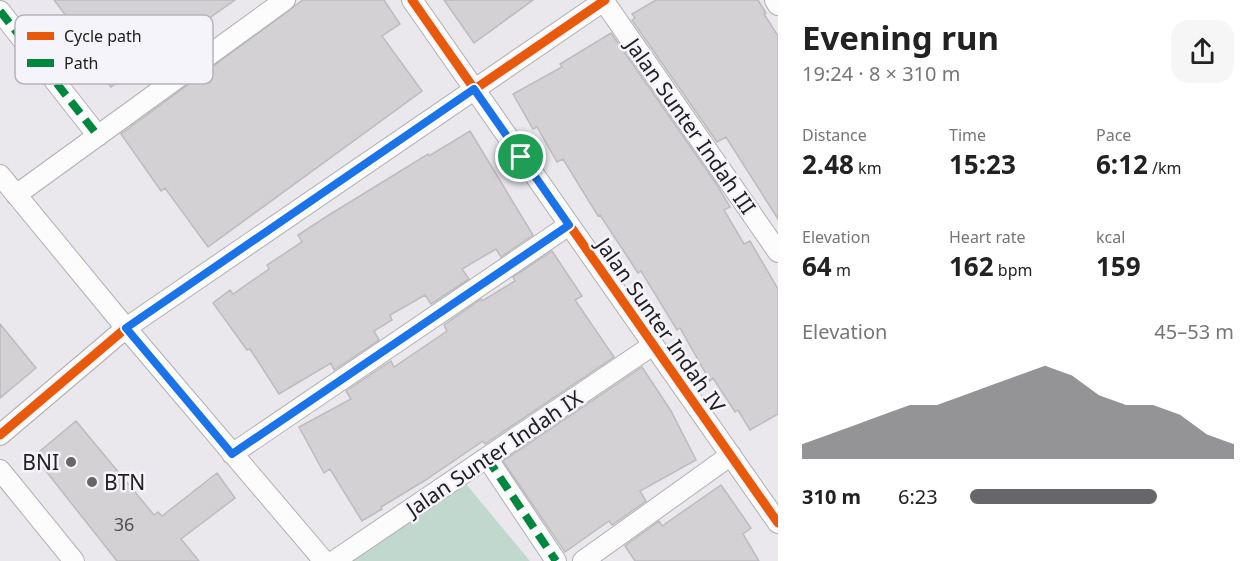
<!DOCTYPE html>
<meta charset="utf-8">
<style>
:root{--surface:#fff;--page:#f6f6f6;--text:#222;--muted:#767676;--accent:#676669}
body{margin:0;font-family:"Noto Sans",sans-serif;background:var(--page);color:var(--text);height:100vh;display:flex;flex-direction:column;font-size:22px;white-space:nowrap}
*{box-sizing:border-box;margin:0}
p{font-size:20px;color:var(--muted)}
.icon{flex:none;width:33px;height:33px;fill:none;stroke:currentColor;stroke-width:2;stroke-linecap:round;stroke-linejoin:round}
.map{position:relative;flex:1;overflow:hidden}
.details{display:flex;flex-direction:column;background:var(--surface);width:480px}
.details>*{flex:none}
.pin{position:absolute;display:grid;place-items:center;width:51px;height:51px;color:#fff;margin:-26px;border:3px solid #fff;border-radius:50%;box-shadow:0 2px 6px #0007}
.round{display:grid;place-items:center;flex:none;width:63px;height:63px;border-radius:18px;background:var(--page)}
.headline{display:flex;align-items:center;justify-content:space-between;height:102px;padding:0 24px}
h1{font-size:33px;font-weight:700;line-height:45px}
.stats{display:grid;grid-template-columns:repeat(3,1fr);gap:9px;height:102px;padding:6px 24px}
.stats div{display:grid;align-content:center}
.stats b{font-size:26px;font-weight:700}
.stats small{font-size:16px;font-weight:400}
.stats p{font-size:16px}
.chart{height:168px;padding:12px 24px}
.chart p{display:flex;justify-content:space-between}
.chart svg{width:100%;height:108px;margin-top:6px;fill:var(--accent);opacity:.7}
ul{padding:0 24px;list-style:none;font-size:20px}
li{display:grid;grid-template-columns:96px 72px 1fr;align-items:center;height:45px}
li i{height:15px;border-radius:8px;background:var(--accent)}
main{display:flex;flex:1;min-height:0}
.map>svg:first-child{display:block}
</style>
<main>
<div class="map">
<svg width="778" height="561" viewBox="0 0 778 561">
<rect width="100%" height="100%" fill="#eae8ed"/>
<path fill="#c1d8cf" d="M461 478 530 561H343Z"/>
<path fill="#d3d1d3" stroke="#bdbbbd" stroke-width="1.5" d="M54 0H235L111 87 78 39 82 37Z
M303 0H384L400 24 382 36 422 91 208 247 165 188 161 191 121 134Z
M444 0H533L474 43Z
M656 0H758L766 13 764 14 778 36V219L726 137 717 142 632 20 635 18 632 14Z
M611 33 717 185 730 207 724 210 744 244 750 241 778 289V414L750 430 738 410 735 412 713 378 710 381 680 328 677 330 641 271 638 273 600 215 598 216 563 159 557 162 537 127 533 129 513 94 562 67 560 64Z
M470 131 533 235 501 257 496 249 462 269 469 279 431 304 425 295 390 315 392 320 374 331 379 340 334 370 331 363 279 394 250 349 247 350 213 303 230 290 233 294 269 269 267 265 302 242 298 235 329 215 428 154 429 156Z
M552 251 582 296 575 300 614 357 485 444 483 441 424 481 381 507 382 509 362 521 330 469 324 473 299 427 351 399 346 391 391 361 394 367 447 331 444 325 481 299 482 301 515 281 513 277Z
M0 324 36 368 0 398Z
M642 367 671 411 696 460 640 491 646 501 612 525 609 521 565 552 503 461Z
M76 421 154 515 158 512 162 516 217 473 235 498 181 539 199 561H117L34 456Z
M721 485 751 528 743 534 759 561H635L625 546 659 521 662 526Z"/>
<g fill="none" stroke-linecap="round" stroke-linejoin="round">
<g stroke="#b0afb2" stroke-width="22">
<path id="street" d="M412 0 778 523
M603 0 778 252
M775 0 778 5
M0 11 98 136
M0 175 126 328 324 561
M16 195 285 0
M0 435 126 328 605 0
M232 454 569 225
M487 458 556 561
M0 470 74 561
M334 561 653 345
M583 561 731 455"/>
</g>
<use href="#street" stroke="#fcfcfc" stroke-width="20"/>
<path stroke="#00873e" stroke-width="8" stroke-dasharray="15 8" stroke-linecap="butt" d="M0 11 98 136
M487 458 556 561"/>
<g stroke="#f6f4fb" stroke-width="13">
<path id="cycleway" d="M412 0 778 523
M0 435 126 328 605 0"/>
</g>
<use href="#cycleway" stroke="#e8590c" stroke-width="9"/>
</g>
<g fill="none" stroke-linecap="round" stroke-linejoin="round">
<g stroke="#fff" stroke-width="12">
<path id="route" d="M474 89 569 225 232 454 126 328Z"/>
</g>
<use href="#route" stroke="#1a73e8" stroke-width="8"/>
</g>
<g fill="#676669" stroke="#f6f4fb" stroke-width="2">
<circle cx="71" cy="462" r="6"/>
<circle cx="92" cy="482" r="6"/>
</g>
<g text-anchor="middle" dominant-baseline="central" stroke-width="5" stroke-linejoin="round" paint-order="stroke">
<g font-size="18" fill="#504f51">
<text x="124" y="524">36</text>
</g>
<g font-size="21" fill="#202022" stroke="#f6f4fb">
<text transform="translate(691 126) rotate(55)">Jalan Sunter Indah III</text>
<text transform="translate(661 325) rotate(55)">Jalan Sunter Indah IV</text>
<text transform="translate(494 453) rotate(-34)">Jalan Sunter Indah IX</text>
</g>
<g font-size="21" fill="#202022" stroke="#f6f4fb" text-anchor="end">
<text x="59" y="462">BNI</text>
<text x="104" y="482" text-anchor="start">BTN</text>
</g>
</g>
<rect x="15" y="15" width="198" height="69" rx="9" fill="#f6f4fb" stroke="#b6b4ba" stroke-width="1.5"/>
<rect x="27" y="32" width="27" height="8" fill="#e8590c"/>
<rect x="27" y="59" width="27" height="8" fill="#00873e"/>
<g font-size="16" fill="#202022">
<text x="64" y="42">Cycle path</text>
<text x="64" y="69">Path</text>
</g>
</svg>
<div class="pin" style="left:521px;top:157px;background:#1e9e55"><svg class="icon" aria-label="arrive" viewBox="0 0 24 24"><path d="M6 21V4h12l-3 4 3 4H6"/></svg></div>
</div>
<section class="details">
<div class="headline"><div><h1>Evening run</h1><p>19:24 · 8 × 310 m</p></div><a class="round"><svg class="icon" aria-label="share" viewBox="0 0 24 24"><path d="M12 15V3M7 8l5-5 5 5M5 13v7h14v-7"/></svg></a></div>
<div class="stats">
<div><p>Distance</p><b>2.48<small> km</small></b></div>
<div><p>Time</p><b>15:23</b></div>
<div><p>Pace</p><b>6:12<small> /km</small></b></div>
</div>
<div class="stats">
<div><p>Elevation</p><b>64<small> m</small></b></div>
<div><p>Heart rate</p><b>162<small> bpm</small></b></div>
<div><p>kcal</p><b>159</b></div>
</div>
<div class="chart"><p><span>Elevation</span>45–53 m</p>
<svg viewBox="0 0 160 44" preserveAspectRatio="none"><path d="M0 44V38L10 34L20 30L30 26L40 22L50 22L60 18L70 14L80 10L90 6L100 10L110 18L120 22L130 22L140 26L150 34L160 38V44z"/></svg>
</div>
<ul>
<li><b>310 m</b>6:23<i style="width:71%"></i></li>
</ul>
</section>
</main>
